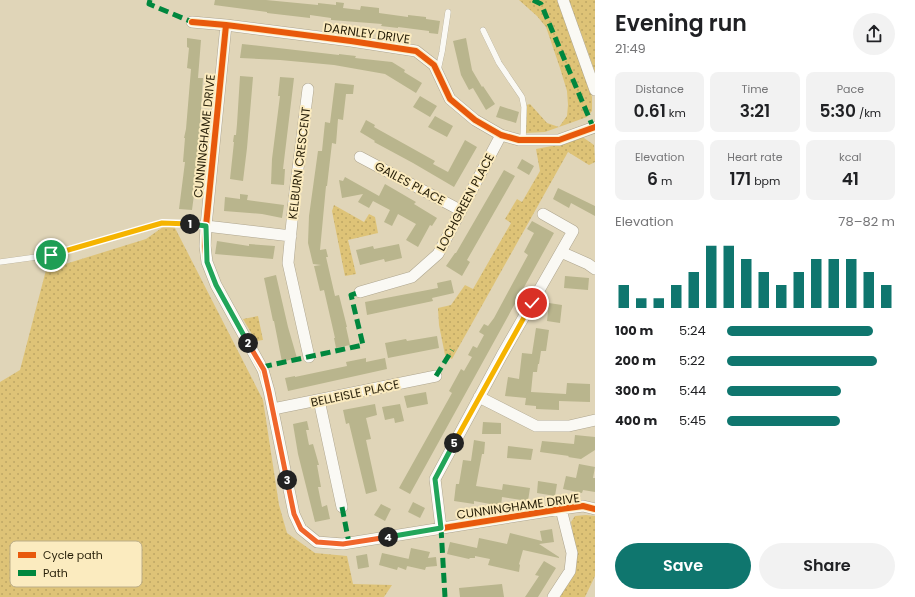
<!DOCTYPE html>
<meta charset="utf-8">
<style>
:root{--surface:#fff;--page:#f2f2f2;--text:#202124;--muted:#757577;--accent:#0f766e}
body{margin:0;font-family:Poppins,sans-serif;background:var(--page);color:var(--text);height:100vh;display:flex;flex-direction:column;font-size:15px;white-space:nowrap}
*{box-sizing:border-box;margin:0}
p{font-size:13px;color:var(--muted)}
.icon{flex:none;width:22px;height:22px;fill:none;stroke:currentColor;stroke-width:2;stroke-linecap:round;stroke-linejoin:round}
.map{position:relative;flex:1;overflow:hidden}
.drawer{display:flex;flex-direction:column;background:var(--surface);width:320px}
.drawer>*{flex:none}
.pin{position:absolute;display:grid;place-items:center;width:34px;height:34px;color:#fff;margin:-17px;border:2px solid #fff;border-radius:50%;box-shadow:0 1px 4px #0007}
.km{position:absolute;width:20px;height:20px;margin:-10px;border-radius:50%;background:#222;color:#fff;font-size:11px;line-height:20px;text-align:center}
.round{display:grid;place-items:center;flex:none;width:42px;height:42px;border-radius:21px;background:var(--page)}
.summary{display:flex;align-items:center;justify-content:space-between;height:68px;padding:0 20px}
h1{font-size:22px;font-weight:600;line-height:30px}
.metrics{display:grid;grid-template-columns:repeat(3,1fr);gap:6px;height:68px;padding:4px 20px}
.metrics div{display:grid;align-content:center;border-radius:8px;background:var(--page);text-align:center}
.metrics b{font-size:17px;font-weight:600}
.metrics small{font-size:11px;font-weight:400}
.metrics p{font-size:11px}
.chart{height:112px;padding:8px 20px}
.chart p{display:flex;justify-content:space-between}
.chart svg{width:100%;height:72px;margin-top:4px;stroke:var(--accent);stroke-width:6}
.cta{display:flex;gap:8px;margin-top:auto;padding:8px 20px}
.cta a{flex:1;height:46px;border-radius:24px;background:var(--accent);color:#fff;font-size:16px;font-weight:600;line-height:46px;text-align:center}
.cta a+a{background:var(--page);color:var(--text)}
ul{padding:0 20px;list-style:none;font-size:13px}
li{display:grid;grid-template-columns:64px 48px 1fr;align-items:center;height:30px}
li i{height:10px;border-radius:5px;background:var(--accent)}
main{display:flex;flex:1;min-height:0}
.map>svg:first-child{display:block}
</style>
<main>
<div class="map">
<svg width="595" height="597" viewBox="0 0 595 597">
<defs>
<pattern id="green-dots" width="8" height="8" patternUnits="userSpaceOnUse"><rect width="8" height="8" fill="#dec377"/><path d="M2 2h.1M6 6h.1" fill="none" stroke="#bea765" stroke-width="1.8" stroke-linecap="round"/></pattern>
</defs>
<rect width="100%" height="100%" fill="#e0d5b8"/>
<path fill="url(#green-dots)" d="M519 0H558L592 97V111L587 117 545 132 525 133 526 105 530 104 547 123 559 127 567 116 568 105 567 91 560 68 546 27 537 16Z
M569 0H595V72Z
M579 137 584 138 594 145 595 162 589 165 568 152 452 359 445 355 439 325 438 308 451 305 465 285 473 289 511 223 505 219 517 199 522 202 540 171 536 149 557 145Z
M334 205 364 222 369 214 375 217 378 233 348 240 356 274 345 276 332 211Z
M174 226 263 400 279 505 287 533 315 553 347 556 353 584 392 585 384 597H0V382L20 370 46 270 146 239 163 227Z
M258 316 263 340 256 341 243 319Z
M586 515 595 516V576L585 597H560C565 590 573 570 574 562 576 551 573 533 571 522L575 516Z"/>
<path fill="#b9b58d" d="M215 0H266L318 5V3L336 5V2L344 3 343 8 360 10 361 6 379 8V13L408 17V15L426 17V19L440 21 438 34 429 33V31L398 27V28L381 26 382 24 331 20V18L310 15V18L267 13V12L214 5Z
M187 38 201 40 198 78H203L197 172 192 210 179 209 185 162H183L185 138H184L186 129 191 69 187 68 189 48 187 47Z
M466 38 472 70 482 87 483 86 495 104 486 110 473 88 469 90 461 75 453 41Z
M242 44 339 55V54L347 55 356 56 355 58 392 62 405 70 404 72 422 83 416 93 385 74 334 65 280 60 240 58Z
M240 76 253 77 247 148 243 181 230 179 234 142H233L234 135H236L237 124Z
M280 77 294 78 283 169H285L284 185 271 184 272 159 280 96H278Z
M335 83 354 85 353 94H346L343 120 338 119 336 144 332 143 327 186H326L320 250 326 249 328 257H326L335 296 339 295 347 327H346L350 345 336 348 334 338H335L324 290 320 291 314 266 321 265 313 264 308 243 309 216 318 151H322L325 122 330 123Z
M420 96 437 106 430 117 413 107Z
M500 106 519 112 516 123 496 117Z
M435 116 453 126 447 137 428 127Z
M366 120 375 125 374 127 435 161 433 164 448 172 465 140 477 147 454 187 413 163 374 142 375 141 360 132Z
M522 159 534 166 529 175 517 168Z
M504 170 515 176 467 260 470 262 462 276 446 266 455 253H456Z
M345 177 379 196 385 184 416 202 414 204 437 218 432 226 430 225 418 247 406 240 416 224 398 214 392 226 384 222 390 210 373 201 369 208 358 202 363 194 342 198 339 180 343 181Z
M558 188 595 206V216L571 203 569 208 553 199Z
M240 194 248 195 247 200 284 205 282 218 262 214 224 211 225 197 240 199Z
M532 221 554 233 410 494 399 488 452 393 449 391 461 369 464 371 472 357 468 355 473 346 477 348 484 335 479 332 484 324 488 326 494 318 528 255 524 252 534 233 527 229Z
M217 241 249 246V244L275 246 273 259 215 254Z
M399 244 402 258 385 262 384 259 360 265 356 250 373 246 374 249Z
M276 275 288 327 297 358 282 362 274 321H273L264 278Z
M565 276 589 278 588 290 564 288Z
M451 280 454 293 432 298 433 301 367 315 365 302 438 288 437 283Z
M549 303 562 305 560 323 547 321Z
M536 328 549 330 546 351H541L539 364H538L537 372H533L531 392 566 394 567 383 590 384V402L559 401V410L536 409V406L525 405 526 398 505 396 508 377 519 379 522 353 532 354Z
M437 336 439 348 388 358 385 343 406 339 407 341Z
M366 358V362L385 358 387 369 288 391 285 378 295 376V377L347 366 346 362Z
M426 392 428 404 407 408 404 396Z
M375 404 377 415 366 418 371 439 366 440 377 491 366 494 349 423 346 424 343 410Z
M400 404 404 421 395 423 394 418 385 420 382 407Z
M307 421 309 430H306L309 445 313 444 319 465H317L321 487H318L322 507 327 505 330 519 315 522 298 454 293 424Z
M483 422 501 423V434H482Z
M575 435 595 437V450L581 459 568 457 569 456 540 452 542 441 574 444Z
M474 440 485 442 484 454H482L476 486 502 490 503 484 530 488 528 501 502 497 501 506 474 501V504L454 501 456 484H459L463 460 471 461Z
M508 446 533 449 531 460 507 458Z
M579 464 595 467 593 478H595V492L583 490 582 493 563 489 566 476 576 478Z
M538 481 557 484 555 496 537 493Z
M413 502 425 508 420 518 408 512Z
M381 504 391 509 385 521 374 515Z
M552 529 554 542 539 544 559 557V558L523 550 519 564 520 565 519 572 488 565 490 559 475 556V558H470L469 559 447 554 450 542 477 548 479 538 507 544 510 533 542 541 540 531Z
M411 548 430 552 428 558 436 557 437 566 426 567 425 570 407 566Z
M382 553 409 559 406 570 398 567 397 570 379 565Z
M367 554 369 567 358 569 356 556Z
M544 561 556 568 538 597H525L539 576 535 575Z
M502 584 504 597H460L459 588Z"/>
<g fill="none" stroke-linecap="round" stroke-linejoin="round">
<g stroke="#aea58e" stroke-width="6">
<path id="lane" d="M483 30 499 63 522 97 524 107 523 140
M438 70 442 52 448 12
M0 262 51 255 162 223 206 226"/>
</g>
<g stroke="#aea58e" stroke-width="12">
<path id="street" d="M563 0 595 90
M192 22 226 25 351 41 416 51 434 65 450 99 475 120 501 135 519 140H559L595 127
M226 25 206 226 205 246 207 262 216 285 263 370 269 391 294 514 301 529 317 542 343 544 561 509 583 506 595 509
M308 89 294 200 288 263 309 357
M360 157 460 210
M206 226 291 236
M561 252 588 264 595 269
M360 292 412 277 438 254 501 135
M479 397 536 426H569L595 420
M319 400 342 507
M273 409 436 376
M441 528 435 479 502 355 573 231 543 214
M553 597 570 571 572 553 561 509"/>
</g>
<use href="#lane" stroke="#faf9f4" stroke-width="5.5"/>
<use href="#street" stroke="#faf9f4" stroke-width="11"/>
<path stroke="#00873e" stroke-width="5" stroke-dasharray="10 5" stroke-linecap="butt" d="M150 0 149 4 192 22
M533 0 541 4 593 127
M262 367 363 345 351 295 360 292
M436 376 452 350
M342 507 349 543
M441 528 445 597"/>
<g stroke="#fbebbf" stroke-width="8">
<path id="cycleway" d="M192 22 226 25 351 41 416 51 434 65 450 99 475 120 501 135 519 140H559L595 127
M226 25 206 226 205 246 207 262 216 285 263 370 269 391 294 514 301 529 317 542 343 544 561 509 583 506 595 509"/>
</g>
<use href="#cycleway" stroke="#e8590c" stroke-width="6"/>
</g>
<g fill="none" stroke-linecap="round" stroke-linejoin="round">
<g stroke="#fff" stroke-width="8">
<path id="split-1" d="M51 255 162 223 190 224"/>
</g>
<g stroke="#fff" stroke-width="8">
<path id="split-2" d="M190 224 206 226 207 262 216 285 248 343"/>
</g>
<g stroke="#fff" stroke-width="8">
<path id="split-3" d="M248 343 264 370 269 392 287 480"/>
</g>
<g stroke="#fff" stroke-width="8">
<path id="split-4" d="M287 480 294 514 301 529 317 542 343 544 388 537"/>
</g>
<g stroke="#fff" stroke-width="8">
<path id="split-5" d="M388 537 441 528 435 479 454 443"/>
</g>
<g stroke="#fff" stroke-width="8">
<path id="split-6" d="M454 443 532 303"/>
</g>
<use href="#split-1" stroke="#f5b400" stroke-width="5"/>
<use href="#split-2" stroke="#22a559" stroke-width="5"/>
<use href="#split-3" stroke="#f0652b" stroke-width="5"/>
<use href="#split-4" stroke="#f0652b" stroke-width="5"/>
<use href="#split-5" stroke="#22a559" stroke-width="5"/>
<use href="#split-6" stroke="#f5b400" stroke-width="5"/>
</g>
<g text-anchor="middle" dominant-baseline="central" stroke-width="4" stroke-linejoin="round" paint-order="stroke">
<g font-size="12" fill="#251d07" stroke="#fbebbf">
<text transform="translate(367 33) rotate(8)">DARNLEY DRIVE</text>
<text transform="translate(204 136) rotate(-84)">CUNNINGHAME DRIVE</text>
<text transform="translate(299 163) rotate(-83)">KELBURN CRESCENT</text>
<text transform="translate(410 183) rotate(28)">GAILES PLACE</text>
<text transform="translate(465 202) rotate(-62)">LOCHGREEN PLACE</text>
<text transform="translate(355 393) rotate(-12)">BELLEISLE PLACE</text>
<text transform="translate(518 506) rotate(-8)">CUNNINGHAME DRIVE</text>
</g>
</g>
<rect x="10" y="541" width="132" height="46" rx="6" fill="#fbebbf" stroke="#bbad88" stroke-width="1"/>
<rect x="18" y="552" width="18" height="6" fill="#e8590c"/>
<rect x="18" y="570" width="18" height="6" fill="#00873e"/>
<g font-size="11" fill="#251d07">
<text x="43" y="559">Cycle path</text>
<text x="43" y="577">Path</text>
</g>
</svg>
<div class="pin" style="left:51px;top:255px;background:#1e9e55"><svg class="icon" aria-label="arrive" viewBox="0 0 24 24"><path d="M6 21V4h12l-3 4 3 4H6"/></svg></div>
<div class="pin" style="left:532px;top:303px;background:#d93025"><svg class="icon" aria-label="check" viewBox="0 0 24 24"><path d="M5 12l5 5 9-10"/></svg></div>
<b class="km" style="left:190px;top:224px">1</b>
<b class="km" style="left:248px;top:343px">2</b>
<b class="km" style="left:287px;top:480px">3</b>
<b class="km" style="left:388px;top:537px">4</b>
<b class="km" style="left:454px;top:443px">5</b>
</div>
<section class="drawer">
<div class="summary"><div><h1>Evening run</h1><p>21:49</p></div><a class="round"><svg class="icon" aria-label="share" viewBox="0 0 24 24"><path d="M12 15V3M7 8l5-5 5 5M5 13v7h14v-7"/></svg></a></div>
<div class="metrics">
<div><p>Distance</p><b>0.61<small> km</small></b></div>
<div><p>Time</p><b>3:21</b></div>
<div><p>Pace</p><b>5:30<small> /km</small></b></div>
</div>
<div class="metrics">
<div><p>Elevation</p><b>6<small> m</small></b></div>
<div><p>Heart rate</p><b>171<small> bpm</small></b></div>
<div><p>kcal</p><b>41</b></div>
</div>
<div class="chart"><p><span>Elevation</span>78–82 m</p>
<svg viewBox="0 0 160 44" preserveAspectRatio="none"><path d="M5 44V30M15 44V38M25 44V38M35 44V30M45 44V22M55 44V6M65 44V6M75 44V14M85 44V22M95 44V30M105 44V22M115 44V14M125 44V14M135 44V14M145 44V22M155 44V30"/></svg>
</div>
<ul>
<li><b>100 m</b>5:24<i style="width:87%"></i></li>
<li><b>200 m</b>5:22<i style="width:89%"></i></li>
<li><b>300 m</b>5:44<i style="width:68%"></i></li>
<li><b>400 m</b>5:45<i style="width:67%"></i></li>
</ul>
<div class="cta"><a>Save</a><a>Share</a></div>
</section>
</main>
